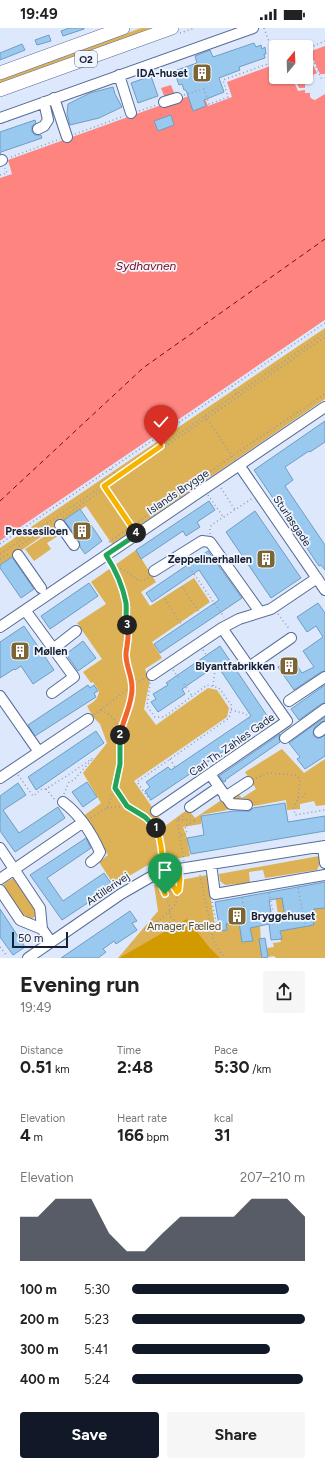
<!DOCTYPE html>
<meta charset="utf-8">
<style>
:root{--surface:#fff;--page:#f6f6f6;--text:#222;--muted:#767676;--accent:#111827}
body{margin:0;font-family:Figtree,sans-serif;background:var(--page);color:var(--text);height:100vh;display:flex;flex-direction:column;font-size:15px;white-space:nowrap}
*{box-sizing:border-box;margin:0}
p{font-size:13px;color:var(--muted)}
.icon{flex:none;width:22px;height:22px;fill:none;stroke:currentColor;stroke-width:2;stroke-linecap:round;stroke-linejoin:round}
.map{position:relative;height:930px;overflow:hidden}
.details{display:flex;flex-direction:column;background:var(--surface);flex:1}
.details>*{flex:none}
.needle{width:26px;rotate:19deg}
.fabs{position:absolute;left:269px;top:12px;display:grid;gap:8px}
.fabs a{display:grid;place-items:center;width:44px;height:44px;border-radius:4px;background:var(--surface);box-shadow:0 1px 3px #0004;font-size:20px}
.scale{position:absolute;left:12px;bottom:10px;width:56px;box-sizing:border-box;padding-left:4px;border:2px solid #172032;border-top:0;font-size:11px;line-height:14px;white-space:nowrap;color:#172032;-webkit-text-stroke:3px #f0f5ff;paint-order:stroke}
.pin{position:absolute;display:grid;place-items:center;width:34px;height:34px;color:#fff;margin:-41px -17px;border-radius:50% 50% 50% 0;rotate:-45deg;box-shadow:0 0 4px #0007}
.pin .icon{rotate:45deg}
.km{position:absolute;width:20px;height:20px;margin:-10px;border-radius:50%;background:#222;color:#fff;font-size:11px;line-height:20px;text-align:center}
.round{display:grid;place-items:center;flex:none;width:42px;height:42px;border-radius:4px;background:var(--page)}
.overview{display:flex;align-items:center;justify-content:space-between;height:68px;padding:0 20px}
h1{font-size:22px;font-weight:700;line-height:30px}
.metrics{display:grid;grid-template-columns:repeat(3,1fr);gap:6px;height:68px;padding:4px 20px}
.metrics div{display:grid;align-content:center}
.metrics b{font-size:17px;font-weight:700}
.metrics small{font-size:11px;font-weight:400}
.metrics p{font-size:11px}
.chart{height:112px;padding:8px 20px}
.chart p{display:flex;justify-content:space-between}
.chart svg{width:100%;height:72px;margin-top:4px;fill:var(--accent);opacity:.7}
.cta{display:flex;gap:8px;margin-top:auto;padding:8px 20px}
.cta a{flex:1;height:46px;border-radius:4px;background:var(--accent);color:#fff;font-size:16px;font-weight:700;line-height:46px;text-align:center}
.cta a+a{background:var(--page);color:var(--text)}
ul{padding:0 20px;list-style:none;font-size:13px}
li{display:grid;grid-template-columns:64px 48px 1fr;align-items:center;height:30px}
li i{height:10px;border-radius:5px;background:var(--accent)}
.status{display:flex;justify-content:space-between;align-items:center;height:28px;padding:0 20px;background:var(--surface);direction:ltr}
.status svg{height:11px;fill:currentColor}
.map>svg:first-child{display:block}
</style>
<div class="status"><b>19:49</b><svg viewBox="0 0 49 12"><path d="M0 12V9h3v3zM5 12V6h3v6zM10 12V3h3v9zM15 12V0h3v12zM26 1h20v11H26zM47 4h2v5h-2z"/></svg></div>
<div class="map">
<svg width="325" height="930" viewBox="0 0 325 930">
<rect width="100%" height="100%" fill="#dde8fc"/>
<path fill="#ddb155" d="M141 0H154L0 56V52Z
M325 300V371L112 516 86 478 0 537V520Z
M57 500 61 506 47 515 51 521 34 533 25 521Z
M136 522 156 554 141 564 150 578 194 550 210 574 152 614 162 630 145 641 150 652 144 681 156 697 208 660 217 662 229 680 227 689 134 753 165 798 188 781 195 790 223 771 230 779 227 782 201 787V796L183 799 187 810 190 828 159 834 146 838 114 857 99 834 108 827 82 789 101 775 83 745 107 715 100 696 93 689 87 678C94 674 98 671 99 663L93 654 91 655 83 644 102 631 77 595 106 576 91 554Z
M282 721 304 745 325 731V777L316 778 314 773 300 776V781L287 782 286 772 254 778 251 776 233 774 232 767 238 766 242 770 256 761 245 744Z
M319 828 320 835 317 842 265 850 263 842 249 844 250 855 225 857 220 853 219 846Z
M207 847 216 904 227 902 223 883 230 881 233 895 239 894 242 914 253 913 250 900 260 898 262 930H118L158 883 154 857Z
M15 849 19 857 31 875 33 874 37 886 32 891 23 890 19 884 20 882 8 865H6L2 860 5 855Z
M282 866 288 902 292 901 291 895 298 900 314 897 313 893H316L312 871 319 880H325V930H276L274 928 268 929 267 920 274 919 273 915 281 914 280 911H282L275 867Z"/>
<path fill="#d19b00" d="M187 891 209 919 220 930H119Z"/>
<path fill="#fd847f" d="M325 18V292L0 513V150L12 146 8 132 167 75 161 60 171 57 177 72 202 64 208 78 232 69 227 54 276 36V49H306V25Z"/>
<path fill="#dde8fc" d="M310 24 320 46H325V66L315 72 312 71 310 69V65H305V62L298 63 292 49H294L299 60H305V51L317 45 307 25Z
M325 292V295L0 515V513Z"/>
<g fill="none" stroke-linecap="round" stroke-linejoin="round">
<path stroke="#790815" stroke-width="1" stroke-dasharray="5 4" stroke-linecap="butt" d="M0 473 143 340 325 211"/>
</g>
<path fill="#9ac9f0" stroke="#6f9dc2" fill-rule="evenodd" d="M69 0H84V1L63 8 61 3Z
M49 7 51 13 37 17 35 12Z
M254 15 256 19 261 17 262 21 265 19 266 26H264L265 30 239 39 240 42 219 50 224 64 204 72 206 78 193 83 186 62H184L182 56 179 57 174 43 197 35 195 28 210 22 213 29Z
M22 16 25 22 0 32V25Z
M151 48 158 68 138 75 131 55Z
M113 59 115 66 122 79 99 90 70 97 67 86 68 76 90 65Z
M171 87 174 97 158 103 154 93Z
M35 92 36 95 32 98V104L35 107H41L42 110 1 124 0 126V104Z
M325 393V414L310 424 309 423 285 439 293 452 285 458 325 517V542L321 537 319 538 254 442Z
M209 473 215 482 197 494 200 499 186 508 183 503 141 531 136 522Z
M80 481 102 513 85 526 80 519 79 513 64 492Z
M255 483 301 550 271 570 226 504Z
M208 523 242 570 160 625 154 616 219 572 199 542 152 574 146 565Z
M12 529 34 561 21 570 0 540V537Z
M89 555 98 568 50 601 41 588Z
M318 575 325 585V643L321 644 294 662 278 639 292 630 302 645 314 639 303 623 323 609 316 598 307 604 297 589Z
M24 598 54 642 33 656 21 638 15 642 14 641 0 650V614Z
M83 613 96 630 78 643 66 626Z
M220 618 270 692 151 772 145 763 150 759 146 754 168 739 171 742 251 688 217 637 182 661 185 666 158 684 151 674 156 671 153 666 168 657 166 655Z
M88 657 90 660 94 657 98 663 94 665 96 669 35 708 28 697Z
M325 657V675L321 676 299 692 291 681Z
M325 689V693L321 694 315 699 313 705 314 708 317 710H320L325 707V728L305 741 297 731 300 729 289 715Z
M96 703 104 715 36 762 28 749Z
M280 706 279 710 280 714 225 752 226 753 224 754 219 748Z
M87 754 97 769 83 779 72 764Z
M18 755 26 767 3 782 19 805 58 779 65 790 15 824 0 803V768Z
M285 775 288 794 325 788V803L191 826 187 810 204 807 201 788 234 783H250L253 780Z
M86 810 91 820 47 850 63 873 104 845 113 858 62 892 30 847Z
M325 854V880L314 881 316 893H313L314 897 280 903 282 911 271 912 269 896 250 900 253 913 242 914 239 894 226 896 227 902 220 903 215 874ZM282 870 285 889 272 891 269 872Z
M0 881 25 919 13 927 0 909Z
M130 883 137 893 132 895 137 902 116 916 114 913 103 921 106 924 98 930H61Z
M265 910 268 929 262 930 259 911Z"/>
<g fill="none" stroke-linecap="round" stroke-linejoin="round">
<g stroke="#566c98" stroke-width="12">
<path id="minor" d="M119 47 131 85
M54 70 67 109
M164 74 177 70
M0 90 253 0
M38 101 44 98 48 92 44 74
M0 133 2 132
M239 437 325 562
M60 497 74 517
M18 527 41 560
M154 543 202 513 210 514 260 584
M25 582 74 649 52 665
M0 599 325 379
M53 621 76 603
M249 639 291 610
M152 647 222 600 239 591 271 581 317 550
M0 668 39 724
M289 673 325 649
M319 704 325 699
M285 710 325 681
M210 746 231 776 247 777
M0 750 88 691
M225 769 248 754
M63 774C79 786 92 806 100 824L97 829 91 834
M190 779 219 759
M156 783 287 693 222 600
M323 819 325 835
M0 820 40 880 42 901 51 914
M211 836 215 866 325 847
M0 851 82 795
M0 862 20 892 42 901
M28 930 121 866 154 847 179 841 325 818"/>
</g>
<g stroke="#566c98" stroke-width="14">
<path id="major" d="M0 45 123 0
M0 62 172 0"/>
</g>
<path stroke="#929cb0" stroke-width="1.5" stroke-dasharray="1 3" stroke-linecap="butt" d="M264 0 276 33
M180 5 195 0
M305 13 321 50H325
M306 21 325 13
M184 67 204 61 209 76 228 69 223 52 276 33
M139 83 156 77
M75 106 124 88
M11 129 60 111
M0 147 7 145 5 140
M232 358 237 366
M205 388 234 431
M111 441 117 449
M105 460 131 498
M221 460 235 482
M208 467 224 490
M63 489 325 309
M210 506V499L213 496 253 470
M109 514 232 428 325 366
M0 516 325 295
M19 518 51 497
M0 526 103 458 325 305
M0 531 10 525
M185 533 224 589
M111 535 124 568 126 577 125 589 129 603 126 625V633L132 658V668L123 694 120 706V735L115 760 127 778 145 789 155 798 160 807 162 836
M113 537 129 545 139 553 146 552 149 549
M182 559 199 584
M165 571 181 596
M278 586 290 602
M203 622 207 628
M173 642 179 650
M150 655 147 678 155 689H164L207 657 219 660 232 678 229 690 137 754 152 775
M184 656 192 668
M213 658 215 642 213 637
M101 682C112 687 117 693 120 705
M231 682 246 686 250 691
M94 687 136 655 145 650
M170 731 176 741
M18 747 33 768 42 761H46L65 749 93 730 74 752 69 754 64 766
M256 750 268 745 295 747 300 751 298 770 294 780 295 787 325 782
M46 761 55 772
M298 770 302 769 307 763
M107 780 127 778
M91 790 107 780 115 760
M178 792H196L195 793 185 798 187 806 180 807
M184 833 177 792 186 786
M200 847 213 910 217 920 225 930
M298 860 305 896
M269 865 274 888
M242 870 246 893
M212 874 216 894
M144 901H150C159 887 179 885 177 864L179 862 180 849
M150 901 167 900 174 894V892L170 888 169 877 162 859 164 856C171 854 173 858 177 864
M0 919 7 928"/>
<use href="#minor" stroke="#fff" stroke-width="10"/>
<use href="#major" stroke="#fff" stroke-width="13"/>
</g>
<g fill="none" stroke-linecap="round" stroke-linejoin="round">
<g stroke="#fff" stroke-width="8">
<path id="split-1" d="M156 800C163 814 161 829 164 844L179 841 180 852 179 862 177 864C174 858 171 854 164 856L162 859 165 866"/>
</g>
<g stroke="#fff" stroke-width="8">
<path id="split-2" d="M120 707V736L115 760 127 778 145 789 156 800"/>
</g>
<g stroke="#fff" stroke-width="8">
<path id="split-3" d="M120 707C123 691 133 675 132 659 132 647 125 636 126 625 127 615 130 607 127 597"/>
</g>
<g stroke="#fff" stroke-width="8">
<path id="split-4" d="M127 597C125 588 127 583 126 575 123 559 115 541 106 527L136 507V505"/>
</g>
<g stroke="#fff" stroke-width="8">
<path id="split-5" d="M136 505 104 458 161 418"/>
</g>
<use href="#split-1" stroke="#f5b400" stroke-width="5"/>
<use href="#split-2" stroke="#22a559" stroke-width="5"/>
<use href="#split-3" stroke="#f0652b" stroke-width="5"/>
<use href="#split-4" stroke="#22a559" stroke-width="5"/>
<use href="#split-5" stroke="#f5b400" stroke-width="5"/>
</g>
<defs>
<g id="building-square" transform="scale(1)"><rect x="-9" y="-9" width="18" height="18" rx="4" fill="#7c6535" stroke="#f0f5ff"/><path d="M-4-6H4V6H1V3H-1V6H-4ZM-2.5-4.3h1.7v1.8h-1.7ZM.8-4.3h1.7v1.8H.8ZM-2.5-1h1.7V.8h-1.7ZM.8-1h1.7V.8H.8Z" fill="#fff"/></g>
</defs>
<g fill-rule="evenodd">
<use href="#building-square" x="202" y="45"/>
<use href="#building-square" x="82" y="503"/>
<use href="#building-square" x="266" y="531"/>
<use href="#building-square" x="20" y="623"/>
<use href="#building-square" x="289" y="638"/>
<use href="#building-square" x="237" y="888"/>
</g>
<g text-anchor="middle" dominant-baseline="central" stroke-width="3.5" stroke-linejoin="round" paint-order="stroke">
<rect fill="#f0f5ff" stroke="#586070" stroke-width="1" x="75" y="23" width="22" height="16" rx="3"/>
<g font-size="10" font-weight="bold" fill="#172032">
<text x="86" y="31">O2</text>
</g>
<g font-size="11" font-weight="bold" fill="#172032" stroke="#f0f5ff" text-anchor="end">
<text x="188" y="45">IDA-huset</text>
<text x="68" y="503">Pressesiloen</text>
<text x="252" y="531">Zeppelinerhallen</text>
<text x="34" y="623" text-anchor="start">Møllen</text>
<text x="275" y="638">Blyantfabrikken</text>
<text x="251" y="888" text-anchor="start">Bryggehuset</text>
</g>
<g font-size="11" fill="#172032" stroke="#f0f5ff">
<text transform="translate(178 464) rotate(-34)">Islands Brygge</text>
<text transform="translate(292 493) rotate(56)">Sturlasgade</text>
<text transform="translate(232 717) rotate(-35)">Carl Th. Zahles Gade</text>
<text transform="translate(108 861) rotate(-34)">Artillerivej</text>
</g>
<g font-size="11" fill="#614b1b" stroke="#f0f5ff">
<text x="184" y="898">Amager Fælled</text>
</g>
<g font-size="12" font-style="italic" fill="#790815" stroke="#f0f5ff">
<text x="146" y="238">Sydhavnen</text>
</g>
</g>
</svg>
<div class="fabs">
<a><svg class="needle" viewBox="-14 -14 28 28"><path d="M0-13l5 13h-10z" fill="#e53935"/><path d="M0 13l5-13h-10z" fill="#767676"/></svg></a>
</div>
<div class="scale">50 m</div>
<div class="pin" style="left:165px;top:866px;background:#1e9e55"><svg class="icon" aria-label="arrive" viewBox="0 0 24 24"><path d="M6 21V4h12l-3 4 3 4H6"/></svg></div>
<div class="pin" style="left:161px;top:418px;background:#d93025"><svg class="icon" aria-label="check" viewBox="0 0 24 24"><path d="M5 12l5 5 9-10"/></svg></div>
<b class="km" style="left:156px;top:800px">1</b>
<b class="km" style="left:120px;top:707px">2</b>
<b class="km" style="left:127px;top:597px">3</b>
<b class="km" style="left:136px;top:505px">4</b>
</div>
<section class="details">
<div class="overview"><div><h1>Evening run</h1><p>19:49</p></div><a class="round"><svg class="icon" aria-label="share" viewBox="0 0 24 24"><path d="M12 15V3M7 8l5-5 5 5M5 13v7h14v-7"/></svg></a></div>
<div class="metrics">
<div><p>Distance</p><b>0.51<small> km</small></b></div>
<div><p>Time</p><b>2:48</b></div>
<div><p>Pace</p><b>5:30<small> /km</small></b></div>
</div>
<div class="metrics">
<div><p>Elevation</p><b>4<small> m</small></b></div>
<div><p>Heart rate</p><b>166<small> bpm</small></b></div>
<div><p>kcal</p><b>31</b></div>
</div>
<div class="chart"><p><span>Elevation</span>207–210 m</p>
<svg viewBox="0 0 160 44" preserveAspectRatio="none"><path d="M0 44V17L10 17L20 6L30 6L40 6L50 27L60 38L70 38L80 27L90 17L100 17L110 17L120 17L130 6L140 6L150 6L160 17V44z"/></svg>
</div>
<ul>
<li><b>100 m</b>5:30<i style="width:91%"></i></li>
<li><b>200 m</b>5:23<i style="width:100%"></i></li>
<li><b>300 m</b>5:41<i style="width:80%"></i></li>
<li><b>400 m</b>5:24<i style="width:99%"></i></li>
</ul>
<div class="cta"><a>Save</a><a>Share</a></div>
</section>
